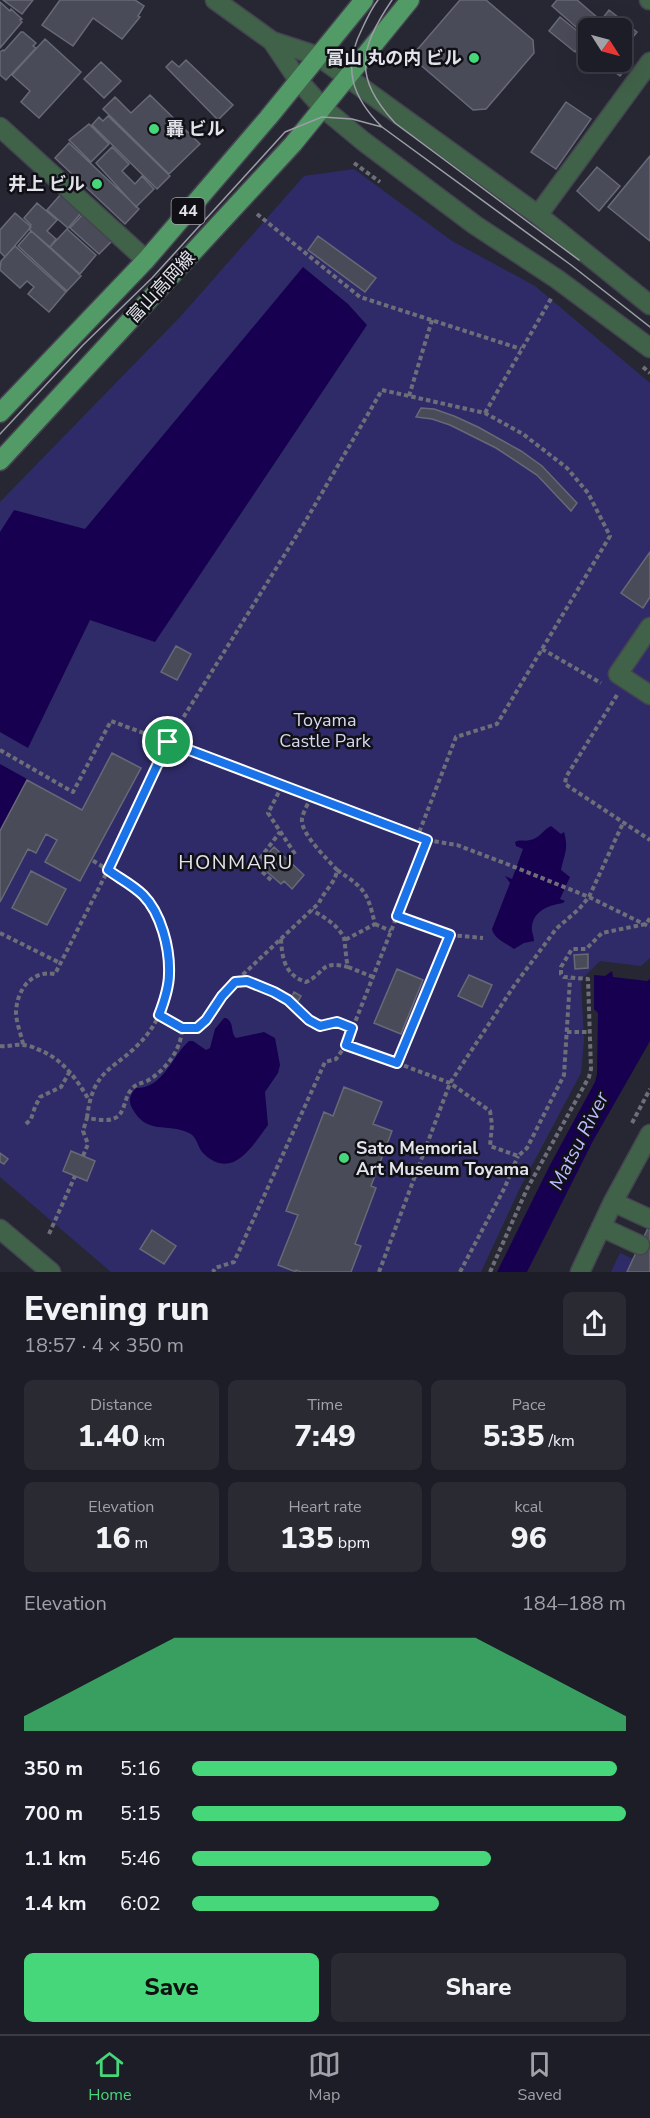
<!DOCTYPE html>
<meta charset="utf-8">
<style>
:root{--surface:#1c1d26;--page:#292a32;--text:#f1f3f6;--muted:#a0a2a7;--line:#3a3b43;--accent:#46d77a}
body{margin:0;font-family:"Nunito Sans","Noto Sans JP",sans-serif;background:var(--page);color:var(--text);height:100vh;display:flex;flex-direction:column;font-size:22px;white-space:nowrap}
*{box-sizing:border-box;margin:0}
p{font-size:20px;color:var(--muted)}
.icon{flex:none;width:33px;height:33px;fill:none;stroke:currentColor;stroke-width:2;stroke-linecap:round;stroke-linejoin:round}
.map{position:relative;height:1272px;overflow:hidden}
.drawer{display:flex;flex-direction:column;background:var(--surface);flex:1}
.drawer>*{flex:none}
.needle{width:39px;rotate:126deg}
.buttons{position:absolute;left:578px;top:18px;display:grid;gap:12px}
.buttons a{display:grid;place-items:center;width:54px;height:54px;border-radius:9px;background:var(--surface);box-shadow:0 6px 24px #0002,0 0 0 2px var(--line);font-size:30px}
.pin{position:absolute;display:grid;place-items:center;width:51px;height:51px;color:#fff;margin:-26px;border:3px solid #fff;border-radius:50%;box-shadow:0 2px 6px #0007}
.round{display:grid;place-items:center;flex:none;width:63px;height:63px;border-radius:9px;background:var(--page)}
.overview{display:flex;align-items:center;justify-content:space-between;height:102px;padding:0 24px}
h1{font-size:33px;font-weight:800;line-height:45px}
.metrics{display:grid;grid-template-columns:repeat(3,1fr);gap:9px;height:102px;padding:6px 24px}
.metrics div{display:grid;align-content:center;border-radius:9px;background:var(--page);text-align:center}
.metrics b{font-size:30px;font-weight:800}
.metrics small{font-size:16px;font-weight:400}
.metrics p{font-size:16px}
.chart{height:168px;padding:12px 24px}
.chart p{display:flex;justify-content:space-between}
.chart svg{width:100%;height:108px;margin-top:6px;fill:var(--accent);opacity:.7}
.primary-button{display:flex;gap:12px;margin-top:auto;padding:12px 24px}
.primary-button a{flex:1;height:69px;border-radius:9px;background:var(--accent);color:#111;font-size:24px;font-weight:800;line-height:69px;text-align:center}
.primary-button a+a{background:var(--page);color:var(--text)}
ul{padding:0 24px;list-style:none;font-size:20px}
li{display:grid;grid-template-columns:96px 72px 1fr;align-items:center;height:45px}
li i{height:15px;border-radius:8px;background:var(--accent)}
.tab-bar{display:flex;justify-content:space-around;align-items:center;height:84px;border-top:2px solid var(--line);background:var(--surface);font-size:16px;color:var(--muted)}
.tab-bar a{display:grid;justify-items:center;gap:3px}
.tab-bar .on{color:var(--accent)}
.map>svg:first-child{display:block}
</style>
<div class="map">
<svg width="650" height="1272" viewBox="0 0 650 1272">
<rect width="100%" height="100%" fill="#262733"/>
<path fill="#2f2b69" d="M354 169 452 241 535 286 650 383V958L641 966 600 961 581 980 584 1040 581 1073 520 1188 481 1272H111L0 1177V502L181 316 304 176Z
M620 1253 633 1259 627 1272H611Z"/>
<path fill="#17004f" d="M303 267 348 304 367 325 155 642 90 620 28 748 0 732V532L14 510 85 529Z
M0 764 27 779 0 829Z
M551 826 561 834 564 832C569 849 564 855 561 870L570 877 560 899 565 901 563 903C550 905 534 910 532 926 531 931 534 936 534 941L524 943 514 949C506 943 494 939 492 929L510 883 505 876 512 879 523 849 516 846 515 842C521 839 524 842 530 840 539 839 544 829 551 826Z
M612 971 613 977 647 981 650 979V1041L593 1141 527 1272H497L550 1165 595 1082 597 1074 598 1013 594 1009V975L605 976Z
M224 1018H226C235 1023 230 1032 236 1038L264 1032 275 1038 280 1065 278 1073 265 1092 268 1125C253 1145 233 1181 204 1154 197 1148 198 1137 189 1133 167 1122 147 1136 132 1108 128 1100 130 1094 136 1088 164 1088 171 1057 189 1041H193L206 1050 210 1048 215 1029Z"/>
<path fill="#4a4b58" stroke="#686977" stroke-width="1.5" d="M3 0H33L22 14Z
M60 0H135L144 6 138 16 140 17 122 39 93 18 73 46 42 25Z
M460 0H486L533 40 534 53 486 109 473 110 417 62 416 51Z
M557 0H577L598 18 584 34 552 6Z
M0 2 10 11 11 9 22 19 20 20 22 22 0 48Z
M609 10 637 32 627 44 631 47 626 53 633 59 620 76 602 62H621V28H595Z
M560 17 586 38 575 52 549 31Z
M21 32H23L36 43 33 46 36 48 6 80 0 75V52L3 50 4 51Z
M588 37V50L582 45Z
M45 39 81 72 39 118 21 102 30 91 12 75Z
M186 60 233 105 218 120 166 67 172 61 179 67Z
M101 62 121 81 104 98 84 79Z
M150 95 200 144 169 174 103 109 115 97 131 113Z
M566 102 591 119 556 169 531 152Z
M108 116 170 176 157 189 92 125 99 117 103 121Z
M89 124 109 144 91 162 69 140Z
M69 143 139 209 125 224 55 158Z
M112 147 129 164 122 171 135 184 142 176 154 189 136 207 96 163Z
M650 156V241L608 207Z
M597 167 620 186 599 211 577 191Z
M61 194 82 212 68 228 47 210Z
M37 203 57 220 47 231 56 239 50 247 29 229 31 225 24 218Z
M15 213 31 227 5 257 0 252V230Z
M83 214 112 241 99 254 70 228Z
M67 229 96 255 80 274 50 247Z
M31 231 81 276 67 291 18 246Z
M318 236 376 278 365 292 308 250Z
M15 246 66 292 49 312 28 294 34 287 27 281 20 288 0 270 1 261Z
M421 408 434 409 454 416 478 427 521 451 542 466 577 503 571 511 537 475 496 448 450 425 432 419 416 417Z
M650 552V597L643 608 621 593Z
M176 646 191 654 177 680 161 672Z
M112 753 141 768 80 881 45 862 57 840 46 834 36 853 28 849 0 902V831L27 780 82 810Z
M274 847 304 875 292 889 284 881 281 884 266 871 270 867 262 860Z
M31 871 66 889 47 925 12 908Z
M588 954V968L575 969 574 955Z
M397 969 423 980 401 1034 374 1023Z
M469 975 492 985 482 1007 458 996Z
M294 992 301 996 298 1001 292 996Z
M344 1087 382 1102 373 1124 392 1131 371 1186 376 1188 355 1244 361 1246 351 1272H301L296 1270V1272L278 1265 298 1215 286 1211 324 1112 333 1116Z
M71 1151 95 1161 87 1181 63 1171Z
M0 1153 8 1159 4 1164 0 1162Z
M650 1224V1272H627L633 1259Z
M152 1230 176 1246 164 1264 140 1249Z"/>
<g fill="none" stroke-linecap="round" stroke-linejoin="round">
<g stroke="#444550" stroke-width="21">
<path id="minor" d="M215 0 272 41 318 56 538 215 650 305
M649 0H650
M272 41 298 80 322 107 363 141 475 225 557 279 650 348
M0 127 146 260
M538 215 650 62
M650 627 618 674 650 695
M613 1202 650 1219
M601 1227 640 1245
M0 1229 51 1272
M580 1272 613 1202 650 1134"/>
</g>
<g stroke="#444550" stroke-width="21">
<path id="major" d="M0 413 146 260 268 118 364 0
M0 461 293 144 410 0"/>
</g>
<path stroke="#6e6e79" stroke-width="4" stroke-dasharray="4.5 3" stroke-linecap="butt" d="M354 163 380 182
M257 214 360 297 521 349
M643 367 650 373
M409 396 432 320
M485 413 552 297
M542 649 601 683
M617 695 566 777 565 784 650 840
M0 750 73 792 111 721 168 742 305 522 382 390 485 413 523 434 567 468 588 493 610 536 497 724 456 737 417 838
M282 786 268 813 295 854
M311 797C308 804 303 812 302 819 300 833 328 860 337 870 336 882 324 891 319 903L235 982 247 981 274 992 291 1002 309 1020 320 1026 337 1022 353 1028
M427 840 457 845 507 864 589 897 650 927
M337 870C365 889 367 891 375 924L345 940
M271 880 255 865 280 832
M375 924 391 931
M0 933 60 963
M450 935 483 938
M281 939C282 959 285 975 306 982 326 973 319 960 348 967 346 960 345 942 344 938 338 925 324 917 312 910
M348 967 373 977
M160 1015 182 1028H197L206 1020 222 996 235 982
M567 1032H589
M23 1044C21 1034 16 1022 16 1012 17 989 32 970 55 974L108 870 92 860
M346 1045 397 1063 450 935 397 916
M0 1046C9 1047 15 1044 23 1045 27 1045 33 1047 37 1049 62 1058 76 1078 89 1100
M397 1063 450 1083 490 1111 492 1125 490 1146 518 1156 527 1148 564 1075 570 979
M87 1118C93 1065 117 1071 146 1036 171 1005 172 966 162 930 159 922 157 912 151 905 140 890 123 881 108 870L168 742 427 840 346 1045 336 1059 325 1062 234 1262 215 1268 213 1272
M632 1123 650 1089
M26 1124 31 1119 35 1107 40 1097 61 1087 70 1071
M83 1156 88 1144 83 1131 87 1118C95 1119 108 1122 115 1118 125 1114 124 1098 131 1090 135 1084 140 1084 147 1081 165 1071 182 1049 182 1028
M49 1234 75 1176
M379 1272 450 1083 514 986 545 944 556 929 579 909 589 897 623 823
M460 1272 505 1187 518 1156
M490 1272 527 1189 589 1077 591 1069 588 979 564 977 561 974V967L572 949H586L602 933 646 924 650 918"/>
<use href="#minor" stroke="#406248" stroke-width="18"/>
<use href="#major" stroke="#529b67" stroke-width="18"/>
<path stroke="#9c9da6" stroke-width="1.5" d="M378 0C371 9 367 18 362 29 342 68 352 97 382 127L571 265 650 327
M392 0C359 49 353 77 395 123L579 260
M0 434 83 345 152 278 285 132 322 117 352 119 382 127"/>
</g>
<g fill="none" stroke-linecap="round" stroke-linejoin="round">
<g stroke="#fff" stroke-width="12">
<path id="route" d="M168 742 427 840 397 916 450 935 397 1063 346 1045 352 1028 337 1022 320 1026 309 1020 288 1000 274 992 247 981 235 982 222 996 206 1020 197 1028H182L159 1015C164 1002 169 988 169 974 170 948 161 913 143 895 133 885 119 878 108 870Z"/>
</g>
<use href="#route" stroke="#1a73e8" stroke-width="8"/>
</g>
<g fill="#46d77a" stroke="#101016" stroke-width="2">
<circle cx="474" cy="58" r="6"/>
<circle cx="154" cy="129" r="6"/>
<circle cx="97" cy="184" r="6"/>
<circle cx="344" cy="1158" r="6"/>
</g>
<g text-anchor="middle" dominant-baseline="central" stroke-width="5" stroke-linejoin="round" paint-order="stroke">
<rect fill="#101016" stroke="#a4a4ab" stroke-width="1.5" x="171.5" y="198" width="33" height="26" rx="4.5"/>
<g font-size="16" font-weight="bold" fill="#e3e3eb">
<text x="188" y="211">44</text>
</g>
<g font-size="18" font-weight="bold" fill="#e3e3eb" stroke="#101016" text-anchor="end">
<text x="462" y="58">富山 丸の内 ビル</text>
<text x="166" y="129" text-anchor="start">轟 ビル</text>
<text x="85" y="184">井上 ビル</text>
<text x="356" y="1148" text-anchor="start">Sato Memorial<tspan x="356" dy="21">Art Museum Toyama</tspan></text>
</g>
<g font-size="18" fill="#e3e3eb" stroke="#101016">
<text transform="translate(161 287) rotate(-47)">富山高岡線</text>
</g>
<g font-size="18" fill="#d6d8ef" stroke="#101016">
<text x="325" y="720">Toyama<tspan x="325" dy="21">Castle Park</tspan></text>
</g>
<g font-size="20" letter-spacing="1.5" fill="#e3e3eb" stroke="#101016">
<text x="236" y="862">HONMARU</text>
</g>
<g font-size="20" font-style="italic" fill="#babcff" stroke="#101016">
<text transform="translate(579 1141) rotate(-63)">Matsu River</text>
</g>
</g>
</svg>
<div class="buttons">
<a><svg class="needle" viewBox="-14 -14 28 28"><path d="M0-13l5 13h-10z" fill="#e53935"/><path d="M0 13l5-13h-10z" fill="#a0a2a7"/></svg></a>
</div>
<div class="pin" style="left:168px;top:742px;background:#1e9e55"><svg class="icon" aria-label="arrive" viewBox="0 0 24 24"><path d="M6 21V4h12l-3 4 3 4H6"/></svg></div>
</div>
<section class="drawer">
<div class="overview"><div><h1>Evening run</h1><p>18:57 · 4 × 350 m</p></div><a class="round"><svg class="icon" aria-label="share" viewBox="0 0 24 24"><path d="M12 15V3M7 8l5-5 5 5M5 13v7h14v-7"/></svg></a></div>
<div class="metrics">
<div><p>Distance</p><b>1.40<small> km</small></b></div>
<div><p>Time</p><b>7:49</b></div>
<div><p>Pace</p><b>5:35<small> /km</small></b></div>
</div>
<div class="metrics">
<div><p>Elevation</p><b>16<small> m</small></b></div>
<div><p>Heart rate</p><b>135<small> bpm</small></b></div>
<div><p>kcal</p><b>96</b></div>
</div>
<div class="chart"><p><span>Elevation</span>184–188 m</p>
<svg viewBox="0 0 160 44" preserveAspectRatio="none"><path d="M0 44V38L10 30L20 22L30 14L40 6L50 6L60 6L70 6L80 6L90 6L100 6L110 6L120 6L130 14L140 22L150 30L160 38V44z"/></svg>
</div>
<ul>
<li><b>350 m</b>5:16<i style="width:98%"></i></li>
<li><b>700 m</b>5:15<i style="width:100%"></i></li>
<li><b>1.1 km</b>5:46<i style="width:69%"></i></li>
<li><b>1.4 km</b>6:02<i style="width:57%"></i></li>
</ul>
<div class="primary-button"><a>Save</a><a>Share</a></div>
</section>
<nav class="tab-bar">
<a class="on"><svg class="icon" aria-label="home" viewBox="0 0 24 24"><path d="M3 11l9-7 9 7M6 9v11h12V9"/></svg>Home</a>
<a><svg class="icon" aria-label="map" viewBox="0 0 24 24"><path d="M3 6l6-2 6 2 6-2v14l-6 2-6-2-6 2zM9 4v14M15 6v14"/></svg>Map</a>
<a><svg class="icon" aria-label="saved" viewBox="0 0 24 24"><path d="M7 4h10v16l-5-4-5 4z"/></svg>Saved</a>
</nav>
